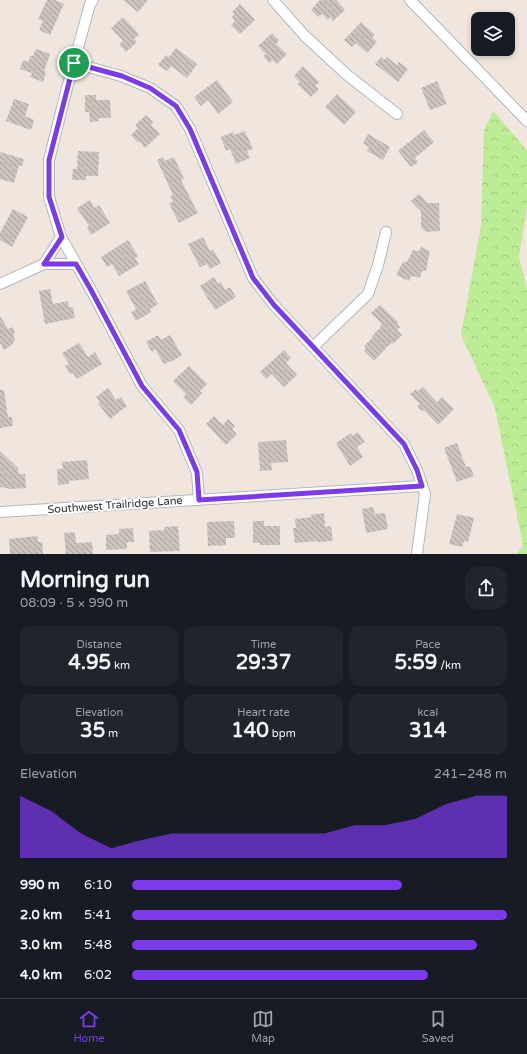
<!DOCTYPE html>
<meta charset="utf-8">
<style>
:root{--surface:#171b24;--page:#20242c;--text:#f1f3f6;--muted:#9ea1a6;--line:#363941;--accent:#7c3aed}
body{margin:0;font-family:"Varela Round",sans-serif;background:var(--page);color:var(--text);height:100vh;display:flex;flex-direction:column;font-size:15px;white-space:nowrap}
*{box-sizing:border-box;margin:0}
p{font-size:13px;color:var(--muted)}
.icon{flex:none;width:22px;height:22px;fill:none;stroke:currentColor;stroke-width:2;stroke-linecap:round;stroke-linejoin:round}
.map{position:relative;height:554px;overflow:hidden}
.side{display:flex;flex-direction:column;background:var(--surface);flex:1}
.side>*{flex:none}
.fabs{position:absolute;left:471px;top:12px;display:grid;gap:8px}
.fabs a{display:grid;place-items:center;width:44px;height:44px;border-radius:8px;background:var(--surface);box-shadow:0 2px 6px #0003;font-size:20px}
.pin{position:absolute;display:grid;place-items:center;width:34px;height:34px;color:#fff;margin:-17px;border:2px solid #fff;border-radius:50%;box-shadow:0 1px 4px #0007}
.round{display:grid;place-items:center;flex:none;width:42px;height:42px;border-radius:12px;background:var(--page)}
.head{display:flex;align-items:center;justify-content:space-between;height:68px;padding:0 20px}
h1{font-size:22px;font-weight:700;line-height:30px}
.stats{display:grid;grid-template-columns:repeat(3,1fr);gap:6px;height:68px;padding:4px 20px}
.stats div{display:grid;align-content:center;border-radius:10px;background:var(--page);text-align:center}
.stats b{font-size:20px;font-weight:700}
.stats small{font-size:11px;font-weight:400}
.stats p{font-size:11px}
.chart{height:112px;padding:8px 20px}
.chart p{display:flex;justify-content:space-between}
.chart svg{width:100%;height:72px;margin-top:4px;fill:var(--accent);opacity:.7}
ul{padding:0 20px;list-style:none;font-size:13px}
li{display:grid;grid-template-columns:64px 48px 1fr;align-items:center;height:30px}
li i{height:10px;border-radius:5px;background:var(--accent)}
.menu{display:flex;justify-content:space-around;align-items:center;height:56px;border-top:1px solid var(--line);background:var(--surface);font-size:11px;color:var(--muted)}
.menu a{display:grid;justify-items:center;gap:2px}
.menu .active{color:var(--accent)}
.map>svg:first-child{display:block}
</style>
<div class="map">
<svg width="527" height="554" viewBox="0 0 527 554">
<defs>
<pattern id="forest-crowns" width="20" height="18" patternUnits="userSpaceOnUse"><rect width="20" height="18" fill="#bdeb96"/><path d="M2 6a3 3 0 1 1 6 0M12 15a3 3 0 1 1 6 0" fill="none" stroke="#a3ca82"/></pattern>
<pattern id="building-back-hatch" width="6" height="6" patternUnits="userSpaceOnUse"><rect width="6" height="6" fill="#cbc3be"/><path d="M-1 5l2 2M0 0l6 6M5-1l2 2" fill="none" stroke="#a59f9b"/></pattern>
</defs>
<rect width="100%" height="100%" fill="#f0e6de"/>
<path fill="url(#forest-crowns)" d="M493 111 527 150V207L519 257 527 289V554H517L523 545 495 408 461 335 481 226 484 130Z"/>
<path fill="url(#building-back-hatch)" d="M47 0H55L64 4 50 35 39 30 43 21 38 19Z
M123 0H148L138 12Z
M320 0H336L345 10 333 21 330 17 328 20 322 14 318 17 311 10Z
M240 4 255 20 240 34 231 25 235 21 232 17 235 14 232 12Z
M123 17 139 34 134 39 137 42 126 52 119 44 123 41 111 28Z
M361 22 375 35 372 37 377 42 367 53 356 43 352 47 344 40Z
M272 33 279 40 276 44 287 54 277 64 272 60 269 63 263 56 266 54 258 46Z
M176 48 197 64 187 78 171 66 167 71 158 65 166 55 169 57Z
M36 49 50 54 44 71 46 72 43 82 30 77 32 73 20 69 23 60 28 62 30 56H33Z
M381 57 384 60 387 57 397 65 399 62 408 69 398 82 375 64Z
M303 66 319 82 315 86 319 89 311 97 297 84 300 82 294 76Z
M217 80 233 102 218 114 208 100 201 106 194 97Z
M437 81 447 104 430 110 421 88Z
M337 94 356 112 344 125 325 107Z
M85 95H96V100H110L111 118H99V121L90 122 89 112H85Z
M14 99 29 104 25 116 34 120 31 130 6 121Z
M146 115 153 122 151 125 160 134 145 148 139 141 138 143 131 135 138 128 135 125Z
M424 130 434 142 415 158 418 162 411 167 398 151Z
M245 131 253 149 247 151 250 158 236 164 230 149 226 151 221 137 233 132 234 135Z
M368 134 390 147 383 160 367 151 369 147 363 143Z
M78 151 99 152 98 176H86V180H72L73 169H77Z
M0 152 24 159 22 166 19 165 14 183 0 179Z
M163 157 165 161 174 157 184 179 181 180 198 213 179 223 169 203 173 202 170 196 173 195 157 160Z
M419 194 428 203H439L440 231 426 232 421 227V211L411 201Z
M90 200 94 208 99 205 110 223 91 235 87 228 89 226 77 208Z
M13 209 28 217 12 247 0 240V233Z
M203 237 210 251 213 249 221 263 210 269 207 264 200 267 188 244Z
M128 240 138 256 135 258 139 264 119 276 112 264 107 267 101 257Z
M421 247 430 251 426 271H422L420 278 411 276 409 281 396 275 403 262H407L413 250 419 251Z
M214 277 218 284 221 282 225 290 230 287 236 297 215 310 200 286Z
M145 281 158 304 150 309 151 312 136 321 131 312 136 309 126 291Z
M50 289 53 304 68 301 69 307H73L75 318 45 324 39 291Z
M380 305 398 322 397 324 400 327 397 330 402 335 393 344 392 342 374 361 364 351 366 348 364 346 373 337 372 336 381 327 380 326 382 324 371 313Z
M0 316 8 329 12 327 15 332 13 336 15 339 12 345 4 350 0 343Z
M158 335 161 340 170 335 182 355 171 362 170 361 164 364 155 349 152 352 146 342Z
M79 343 88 357 95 352 102 364 77 379 73 373 70 374 65 366 69 364 62 353Z
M284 350 291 358 286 363 297 375 284 387 272 374 266 379 260 372Z
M189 366 207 384 200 391 202 393 191 405 183 397 186 394 173 381Z
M423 387 437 402 442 397 454 409 438 425 424 410 422 411 417 406 420 404 410 394 416 389 418 391Z
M108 388 116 400 121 397 127 406 110 419 98 403 100 402 96 397Z
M0 390H4L8 417H12L13 426 0 428Z
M214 416 223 425 228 419 235 426 232 429 237 434 226 445 206 424Z
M358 432 365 442 357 447 363 457 350 466 336 443 351 433 352 436Z
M286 440 288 462 271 463 272 470 260 471 258 442Z
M457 443 466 467 470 466 474 476 457 482 444 448Z
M0 451 18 468 19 474H25L26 488 11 489 0 487Z
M87 460 89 479 69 481V484L58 485 57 469H63L62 462Z
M373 507 375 514 385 513 388 529 366 533 362 509Z
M324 513 325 527 331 526 333 541 318 542V541L295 543 293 528H296L295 519 312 517 311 515Z
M457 514 474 518 468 542 464 541 462 547 449 544Z
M234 521 235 538H226V545L208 546 207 522Z
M253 521H264V526H280V545H260V543H253Z
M178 526 180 551 150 552 149 531 164 530V527Z
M133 528 134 542H127V549L106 550V535L119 534V529Z
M75 532 76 543 92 542 93 554H66L64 533Z
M38 536V542H42L43 554H10L9 539Z"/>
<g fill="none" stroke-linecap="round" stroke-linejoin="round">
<g stroke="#b2b7c2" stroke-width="12">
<path id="minor" d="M93 0 90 4 67 88 49 160V197L61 237 91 290 142 386 179 430 197 473 199 500
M273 0 305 36 346 74 397 114
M410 0 527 121
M74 63 121 76 150 88 176 106 190 129 253 278 274 305 404 444 417 470 425 494 417 554
M44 264 61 237
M0 284 44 264H76
M313 347 368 294 378 265 386 232
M0 512 422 486"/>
</g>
<use href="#minor" stroke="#fff" stroke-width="10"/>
</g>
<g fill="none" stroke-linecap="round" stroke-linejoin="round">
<g stroke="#fff" stroke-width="8">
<path id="route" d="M74 63 122 76 150 88 176 106 190 129 253 278 274 305 404 444 417 470 422 486 199 500 197 472 179 430 142 386 91 290 76 264H44L62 237 49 197V160Z"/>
</g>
<use href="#route" stroke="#7c3aed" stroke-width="5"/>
</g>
<g text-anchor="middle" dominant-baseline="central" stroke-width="4" stroke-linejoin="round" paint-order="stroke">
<g font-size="11" fill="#2d2d2d" stroke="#fff">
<text transform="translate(115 505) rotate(-4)">Southwest Trailridge Lane</text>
</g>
</g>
</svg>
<div class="fabs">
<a><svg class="icon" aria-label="layers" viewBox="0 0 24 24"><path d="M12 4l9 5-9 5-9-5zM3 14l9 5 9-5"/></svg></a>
</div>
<div class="pin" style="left:74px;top:63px;background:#1e9e55"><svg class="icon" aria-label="arrive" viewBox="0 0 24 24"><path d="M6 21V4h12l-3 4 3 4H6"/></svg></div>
</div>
<section class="side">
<div class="head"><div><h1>Morning run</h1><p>08:09 · 5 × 990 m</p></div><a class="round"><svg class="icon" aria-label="share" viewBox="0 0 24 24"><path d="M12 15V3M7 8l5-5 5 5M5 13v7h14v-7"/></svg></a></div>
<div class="stats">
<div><p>Distance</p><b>4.95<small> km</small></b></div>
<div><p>Time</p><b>29:37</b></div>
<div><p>Pace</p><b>5:59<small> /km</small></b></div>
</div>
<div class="stats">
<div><p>Elevation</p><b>35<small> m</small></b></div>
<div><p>Heart rate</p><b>140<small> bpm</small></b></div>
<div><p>kcal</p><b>314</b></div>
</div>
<div class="chart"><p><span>Elevation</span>241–248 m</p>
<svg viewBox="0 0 160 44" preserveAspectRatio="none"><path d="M0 44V6L10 15L20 29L30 38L40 33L50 29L60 29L70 29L80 29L90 29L100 29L110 24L120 24L130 20L140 11L150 6L160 6V44z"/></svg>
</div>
<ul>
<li><b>990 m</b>6:10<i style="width:72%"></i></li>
<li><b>2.0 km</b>5:41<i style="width:100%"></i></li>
<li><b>3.0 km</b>5:48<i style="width:92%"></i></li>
<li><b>4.0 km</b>6:02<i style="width:79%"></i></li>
</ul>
</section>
<nav class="menu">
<a class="active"><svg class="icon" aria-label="home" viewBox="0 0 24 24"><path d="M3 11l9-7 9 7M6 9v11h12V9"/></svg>Home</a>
<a><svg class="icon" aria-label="map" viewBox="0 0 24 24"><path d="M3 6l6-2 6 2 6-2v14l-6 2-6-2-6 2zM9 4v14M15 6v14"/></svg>Map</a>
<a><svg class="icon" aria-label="saved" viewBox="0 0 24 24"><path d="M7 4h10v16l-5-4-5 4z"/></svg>Saved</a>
</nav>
